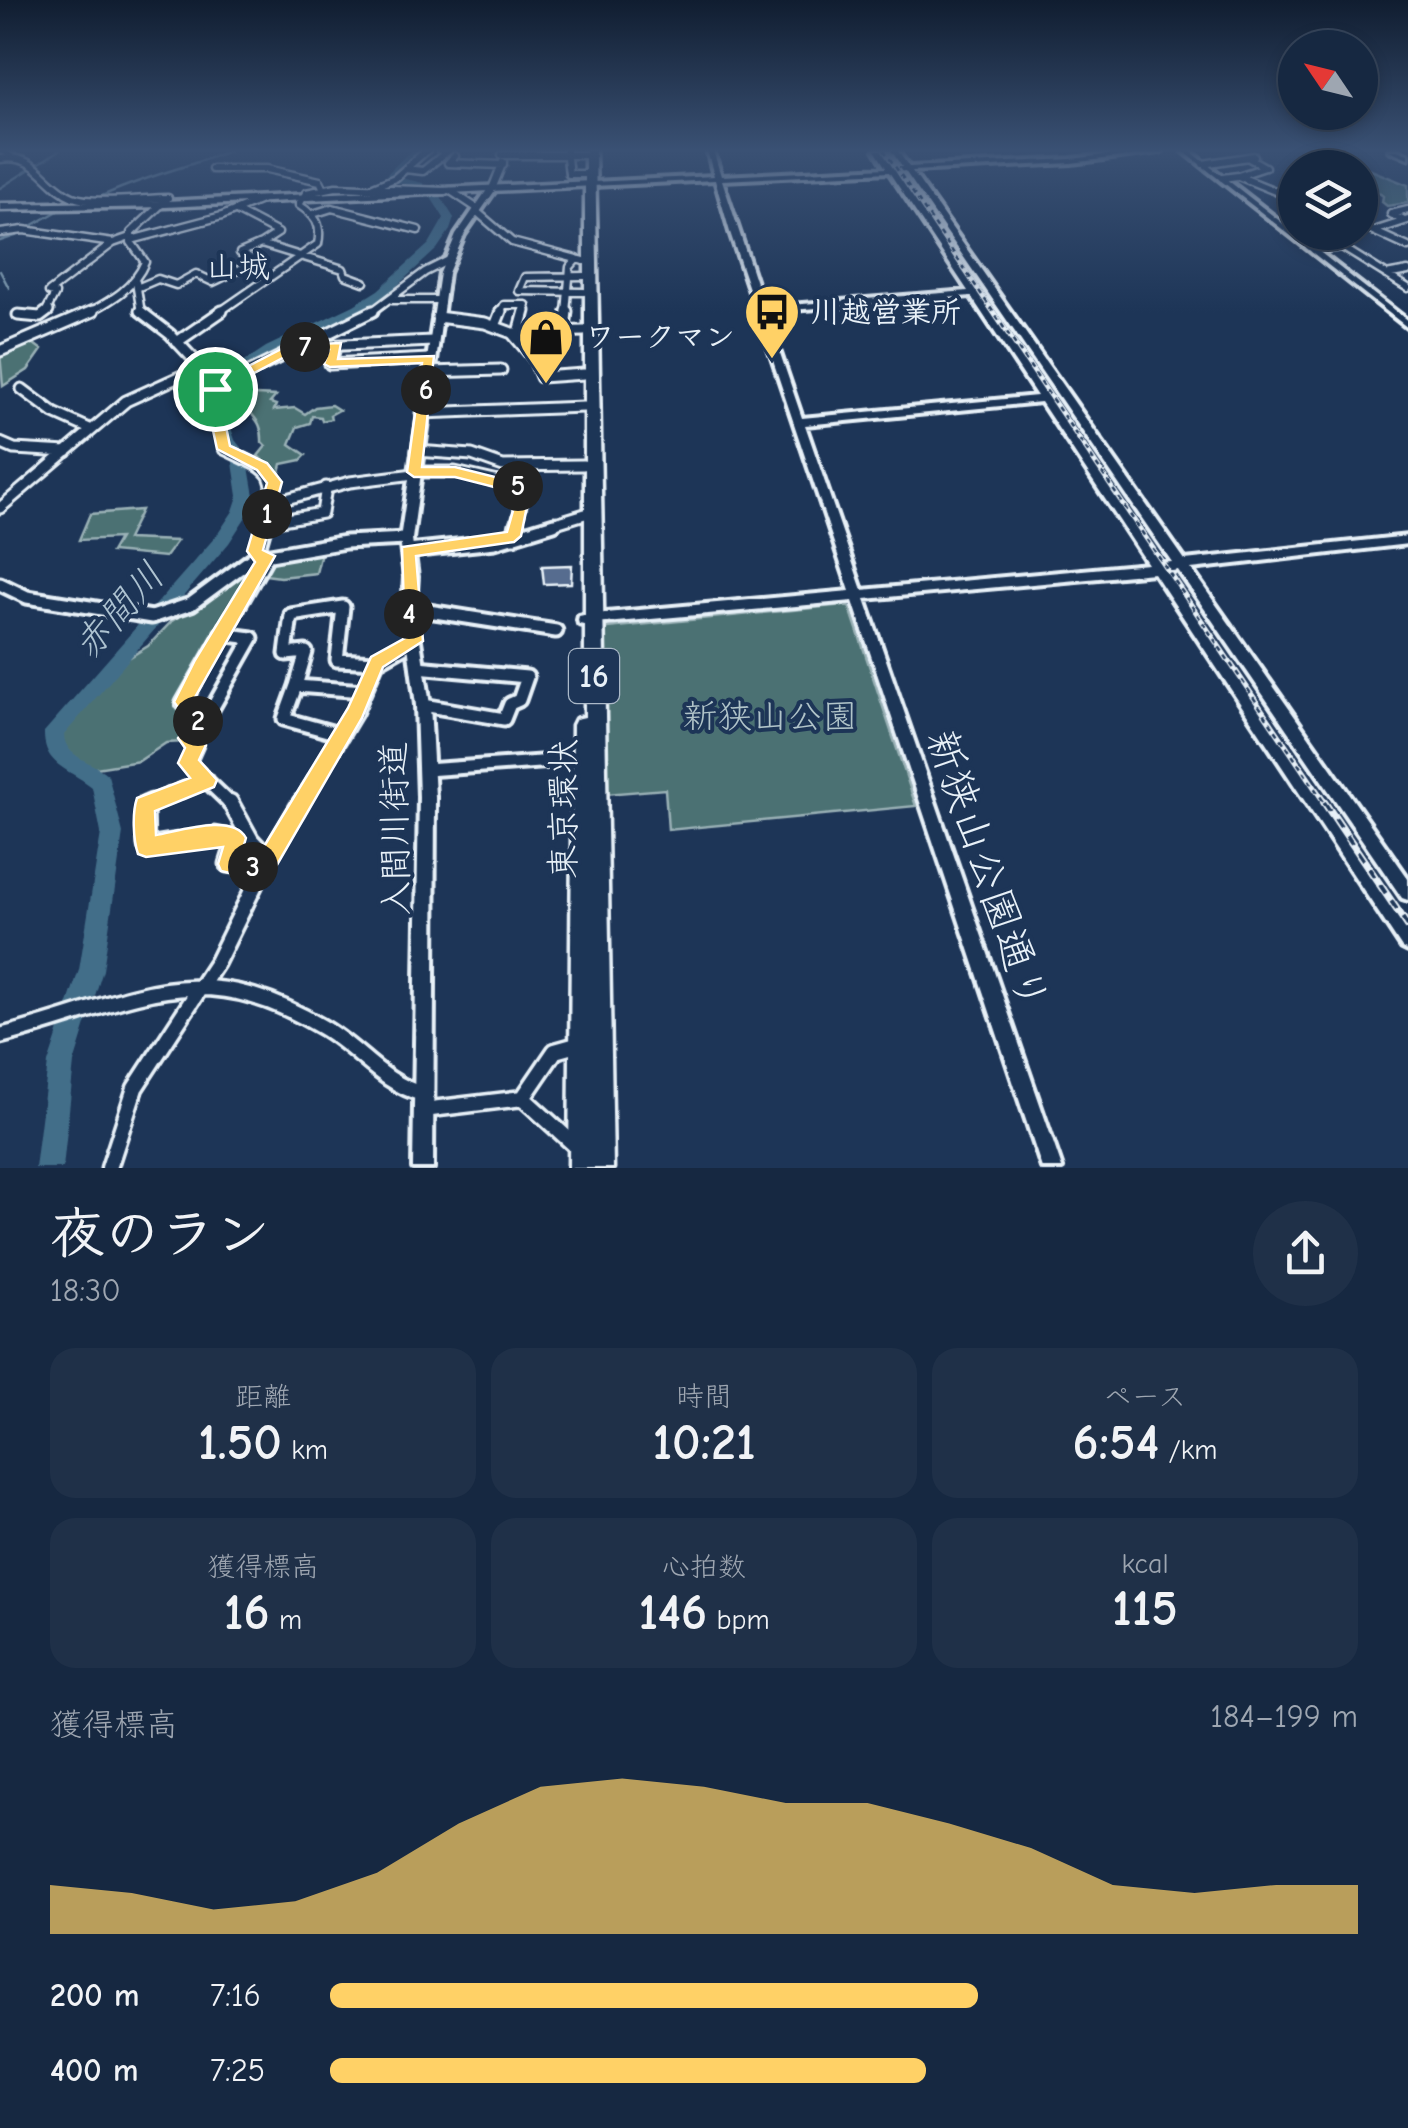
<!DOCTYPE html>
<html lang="ja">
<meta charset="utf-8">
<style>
:root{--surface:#162841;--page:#1f3048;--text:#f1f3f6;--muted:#9ea6b1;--line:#35445a;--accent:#ffd166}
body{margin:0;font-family:"Comic Neue","Klee One",sans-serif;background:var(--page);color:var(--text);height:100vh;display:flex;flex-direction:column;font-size:38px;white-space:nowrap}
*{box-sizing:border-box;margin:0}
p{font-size:32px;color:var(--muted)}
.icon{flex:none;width:55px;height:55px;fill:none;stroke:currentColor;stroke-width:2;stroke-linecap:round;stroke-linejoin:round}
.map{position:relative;height:1168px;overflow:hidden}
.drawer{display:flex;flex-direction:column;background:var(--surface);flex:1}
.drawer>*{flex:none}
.needle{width:65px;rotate:305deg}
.fabs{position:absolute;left:1278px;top:30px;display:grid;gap:20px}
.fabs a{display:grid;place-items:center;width:100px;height:100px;border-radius:50%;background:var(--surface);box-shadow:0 5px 15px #0003,0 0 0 2px var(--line);font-size:50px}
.pin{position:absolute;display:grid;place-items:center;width:85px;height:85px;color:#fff;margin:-42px;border:5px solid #fff;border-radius:50%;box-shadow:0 2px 10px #0007}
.km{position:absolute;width:50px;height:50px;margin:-25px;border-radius:50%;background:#222;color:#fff;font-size:28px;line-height:50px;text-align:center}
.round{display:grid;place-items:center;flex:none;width:105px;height:105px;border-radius:52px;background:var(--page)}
.summary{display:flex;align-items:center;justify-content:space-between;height:170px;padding:0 50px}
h1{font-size:55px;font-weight:700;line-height:75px}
.metrics{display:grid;grid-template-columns:repeat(3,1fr);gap:15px;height:170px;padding:10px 50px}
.metrics div{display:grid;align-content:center;border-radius:25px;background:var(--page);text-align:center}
.metrics b{font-size:50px;font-weight:700}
.metrics small{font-size:28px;font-weight:400}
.metrics p{font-size:28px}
.chart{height:280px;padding:20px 50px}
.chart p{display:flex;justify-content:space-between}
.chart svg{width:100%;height:180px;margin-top:10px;fill:var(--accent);opacity:.7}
ul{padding:0 50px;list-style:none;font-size:32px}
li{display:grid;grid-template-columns:160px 120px 1fr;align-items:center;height:75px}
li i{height:25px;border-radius:12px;background:var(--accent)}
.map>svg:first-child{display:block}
</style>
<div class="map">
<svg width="1408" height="1168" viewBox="0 0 1408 1168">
<rect width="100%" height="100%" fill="#1d3557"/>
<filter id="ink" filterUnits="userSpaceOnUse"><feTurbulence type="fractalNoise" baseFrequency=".01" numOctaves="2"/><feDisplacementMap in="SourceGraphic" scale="20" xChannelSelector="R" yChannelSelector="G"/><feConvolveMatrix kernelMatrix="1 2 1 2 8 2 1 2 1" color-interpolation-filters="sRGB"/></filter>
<g filter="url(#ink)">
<path fill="#4c7173" stroke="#9ab1b6" stroke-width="2.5" d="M1366 168 1408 185V203L1387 206 1382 202 1383 196 1360 178V169Z
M30 341 42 350 28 370 3 386 0 353Z
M255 395 276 396 270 403 276 405 274 410 295 408 305 414 315 407 331 405 339 410 330 415 331 419 322 421 321 417 312 416 310 423 297 427 290 444 306 455 301 460 282 464 279 476 258 456 266 446 262 442C263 418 250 418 243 400Z
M141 510 127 539 177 541 165 557 111 552 119 538 79 540 90 514Z
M322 549 316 573 280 577 258 574 268 560Z
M259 562 176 707 182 718 191 723 194 731 185 742 166 743 139 761 90 769 61 754 56 736 62 723 109 670 148 646 172 621Z
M844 605 850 608 916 806 668 830 665 789 606 794 602 632 607 628Z"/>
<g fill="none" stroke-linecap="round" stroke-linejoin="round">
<path stroke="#85a2b5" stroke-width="2.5" d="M0 188 60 150
M98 198C141 177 186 168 231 150
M28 228 58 211
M0 241 27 232
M0 271 9 288"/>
<path fill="#436e89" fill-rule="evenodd" d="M411 150H421L396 177 423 183V187L386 181V175Z
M431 194H439L454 218 450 230 437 249 387 295 362 311 275 352 230 384 229 422 235 440 247 455 254 496 249 512 229 543 64 735C65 758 93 761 108 775L123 833 103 970 74 1063 63 1168H35L48 1063 79 970 101 833 92 787C70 769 43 766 44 732L217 535 233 511 238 496 232 456 220 440 214 422 213 401 218 379 266 347 354 305 378 290 429 244 444 218 430 196Z"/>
</g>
<path fill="#566c8f" stroke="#e8f1f8" stroke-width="2.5" d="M572 565 571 583 544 584 542 566Z"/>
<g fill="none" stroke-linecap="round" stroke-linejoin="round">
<g stroke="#e8f1f8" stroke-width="11">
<path id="minor-far3" d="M566 150 569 174H585
M502 155H584
M455 156 448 163 503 165
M0 159C38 153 44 185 73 197 93 205 145 198 168 198L131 233V242L145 262C134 288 112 300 88 313
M1203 164 1254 156
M212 169H267L320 181 324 189
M405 169 423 171 449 150H440
M1238 176 1265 167 1249 158
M1222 178 1238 176 1295 199
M373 187 395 178 427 150
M492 189 503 162
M451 191 478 209
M476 211 512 242 584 261
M238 212 278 233 261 244 343 269 345 275 364 282
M313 214 332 208 418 230
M1404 221 1391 214 1408 210
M1360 225 1408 247
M1374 231 1408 220
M0 233 24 230 113 243
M131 240 222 216 261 200
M1314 250 1342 247 1408 288
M1386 275 1408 271
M136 282 141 313
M139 287 158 279 176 285 196 274 213 282 257 261 240 253 261 244
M584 292 519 291 525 277 585 276
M392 300H439
M45 313 55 294 49 292 113 243 130 237
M218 313 318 244C322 224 316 216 299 205L306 193 336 187 445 191
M370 313 425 272 447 261
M500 313 504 305H526L524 313
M566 313 570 267 577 259"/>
</g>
<g stroke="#e8f1f8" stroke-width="15">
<path id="minor-far2" d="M140 311 170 334 215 382 213 397 224 449C273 472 280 471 265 526
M18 315 40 317 48 311
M437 317 485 323 512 333 584 331
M495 326 501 311
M565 330 567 311
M512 333 534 359 541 377 584 374
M519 333 525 311
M177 342 222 311
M336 345 330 364 429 359
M299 347 433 341
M0 351 93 311
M428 372 501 370
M215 382 233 380 373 311
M22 389 54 413 92 430
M421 413 584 407
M0 443 14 449 67 452
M417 451 472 455 503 466 583 465
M414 472H455L525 488 516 526
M271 503 350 482 414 474
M0 508 126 401 199 368
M264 523 322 513 326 487
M546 526 585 514"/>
</g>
<g stroke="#e8f1f8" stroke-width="19">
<path id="minor-far1" d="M514 537 517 524
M408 551 495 542 554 524
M264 556 345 542 406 539
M0 584 27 597 152 617 191 604 256 556 265 524
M409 608 556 631
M221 634 252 638 204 723 188 738 196 745 188 763 232 805
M417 667 527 677 519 700 510 704 504 719 423 705
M296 686 306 652 286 654 291 615 343 607 337 660 377 662
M202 725 183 703 267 556
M342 735 284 719 296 686 364 691
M426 770 582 759
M146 805 207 780
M300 805 355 713 377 662 414 641"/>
</g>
<g stroke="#e8f1f8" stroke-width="21">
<path id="minor" d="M152 802 145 805 146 846 215 835 236 839 228 864 263 869
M230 802 251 840 268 858
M0 1036C128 1005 192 950 322 1027 359 1048 381 1083 423 1094
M523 1098 578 1148
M423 1110 523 1098 555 1051 580 1044
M109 1168 135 1088 217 962 268 858 301 802"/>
</g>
<g stroke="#e8f1f8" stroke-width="8">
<path id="tertiary" d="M0 150H5L14 155 11 157 0 153Z
M707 150H713L721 176 886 168 875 150H881L893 167H902L891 150H897L909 167 1071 159 1147 150H1163L1160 152 1071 163 912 171 1185 560 1408 536V544L1191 569 1408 878V900L1402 898 1178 570 1167 572 1408 927V951L1402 948 1154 573 865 599 1062 1168H1042L853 601 584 625 579 624 578 620 579 616 584 615 850 591 730 232 715 180 592 186 588 184 592 182 714 176ZM905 171 1172 562 1161 563 896 172ZM889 172 968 291 764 307 722 180ZM971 296 1037 396 802 418 766 312ZM1041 402 1148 564 862 590 805 425Z
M1182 150H1189L1408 321V328Z
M1389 150H1397L1408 154V158Z
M489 187 496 189 464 235 448 273 412 539 417 577 415 608 430 705 435 797 433 1168H413L419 797 416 705 403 608 405 577 400 539 440 273 456 235Z"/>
</g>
<g stroke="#e8f1f8" stroke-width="7">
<path id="secondary" d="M592 181 595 182V186L165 207 0 210V204L165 201Z"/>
</g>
<g stroke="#e8f1f8" stroke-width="7">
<path id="trunk" d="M585 150H595L613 1168H569L573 725 576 719 585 717Z"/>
</g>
<use href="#minor-far3" stroke="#1d3557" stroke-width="6"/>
<use href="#minor-far2" stroke="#1d3557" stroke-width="9"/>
<use href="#minor-far1" stroke="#1d3557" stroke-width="11"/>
<use href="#minor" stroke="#1d3557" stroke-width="14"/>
<use href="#tertiary" fill="#1d3557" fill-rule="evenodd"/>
<use href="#secondary" fill="#1d3557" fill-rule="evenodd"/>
<use href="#trunk" fill="#1d3557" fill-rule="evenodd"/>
<g stroke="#e8f1f8" stroke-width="5">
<path id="rail-far1" d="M884 150 1326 805"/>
</g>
<g stroke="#e8f1f8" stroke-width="8">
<path id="rail" d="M1324 802 1408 926"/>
</g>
<use href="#rail-far1" stroke="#1d3557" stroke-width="2.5" stroke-dasharray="5" stroke-linecap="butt"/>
<use href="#rail" stroke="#1d3557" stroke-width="4" stroke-dasharray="10" stroke-linecap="butt"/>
</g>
</g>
<linearGradient id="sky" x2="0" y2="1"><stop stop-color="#101d30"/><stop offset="0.48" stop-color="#3a5174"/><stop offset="1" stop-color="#3a5174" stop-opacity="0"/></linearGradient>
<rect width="1408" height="313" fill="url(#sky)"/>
<path fill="#ffd166" stroke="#fff" stroke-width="2.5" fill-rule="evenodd" d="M341 343 338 359 434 356 422 467H455L531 486 521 536 514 542 416 556 423 641 383 667 362 718 270 877 262 880 221 871 218 864 223 847 146 857 138 854C133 839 132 813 137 798L190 778 178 763 185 748 178 738 190 724 174 702 195 660 255 562 247 551 267 483 257 470 217 449 206 398 209 382 229 376 289 345ZM329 350 324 364 330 367 422 363 407 472 414 477H455L518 493 507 532 402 547 405 638 371 657 348 708 257 858 241 855 246 838C233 813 179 831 156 835L155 811 214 787 217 780 199 760 206 745 201 737 211 725 193 701 275 556 263 550 282 482 267 463 230 446 220 398 222 385 237 382 296 351Z"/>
<defs>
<g id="bus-pin" transform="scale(2.875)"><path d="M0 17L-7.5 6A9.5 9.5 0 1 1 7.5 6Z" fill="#ffd166" stroke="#1d3557"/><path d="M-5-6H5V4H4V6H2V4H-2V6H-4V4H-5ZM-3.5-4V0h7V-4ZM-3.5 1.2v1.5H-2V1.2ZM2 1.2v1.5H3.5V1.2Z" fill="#111"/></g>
<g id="shop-pin" transform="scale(2.875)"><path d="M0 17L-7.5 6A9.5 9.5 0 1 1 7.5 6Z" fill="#ffd166" stroke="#1d3557"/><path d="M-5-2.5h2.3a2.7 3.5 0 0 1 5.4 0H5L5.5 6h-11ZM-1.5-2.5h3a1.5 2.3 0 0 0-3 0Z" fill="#111"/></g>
</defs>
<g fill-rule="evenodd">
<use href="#bus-pin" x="772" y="312"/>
<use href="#shop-pin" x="546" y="337"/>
</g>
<g text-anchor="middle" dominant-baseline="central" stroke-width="8" stroke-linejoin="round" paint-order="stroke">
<g font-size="30" font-weight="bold" fill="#e8f1f8" stroke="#1d3557" text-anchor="start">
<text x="811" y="312">川越営業所</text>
<text x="585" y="337">ワークマン</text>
</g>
<g font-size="32" fill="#e8f1f8" stroke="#1d3557">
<text x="238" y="266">山城</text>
</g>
<rect fill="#1d3557" stroke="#abb9c8" stroke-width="2.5" x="569" y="649" width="50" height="54" rx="8"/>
<g font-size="32" font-weight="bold" fill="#e8f1f8">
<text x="594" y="676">16</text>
</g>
<g font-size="35" fill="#b1c4c9" stroke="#1d3557">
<text x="770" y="716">新狭山公園</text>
</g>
<g font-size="35" fill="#e8f1f8" stroke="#1d3557">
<text transform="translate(563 809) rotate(-90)">東京環状</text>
<text transform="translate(395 829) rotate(-91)">入間川街道</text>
</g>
<g font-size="38" font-style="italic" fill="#aec3d1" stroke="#1d3557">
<text transform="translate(119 611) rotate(-48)">赤間川</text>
</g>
<g font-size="42" fill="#e8f1f8" stroke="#1d3557">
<text transform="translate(987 870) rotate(71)">新狭山公園通り</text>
</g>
</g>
</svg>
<div class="fabs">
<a><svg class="needle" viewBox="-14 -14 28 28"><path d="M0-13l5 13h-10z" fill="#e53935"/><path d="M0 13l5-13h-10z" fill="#9ea6b1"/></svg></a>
<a><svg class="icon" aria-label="layers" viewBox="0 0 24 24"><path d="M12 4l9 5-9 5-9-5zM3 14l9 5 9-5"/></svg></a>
</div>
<div class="pin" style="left:215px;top:389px;background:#1e9e55"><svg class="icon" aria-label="arrive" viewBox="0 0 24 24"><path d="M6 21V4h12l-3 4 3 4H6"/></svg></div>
<b class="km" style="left:267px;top:514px">1</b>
<b class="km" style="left:198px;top:721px">2</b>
<b class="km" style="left:253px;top:867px">3</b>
<b class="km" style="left:409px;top:614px">4</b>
<b class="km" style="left:518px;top:486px">5</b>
<b class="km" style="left:426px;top:390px">6</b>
<b class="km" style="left:305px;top:347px">7</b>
</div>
<section class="drawer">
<div class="summary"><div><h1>夜のラン</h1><p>18:30</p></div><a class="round"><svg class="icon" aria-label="share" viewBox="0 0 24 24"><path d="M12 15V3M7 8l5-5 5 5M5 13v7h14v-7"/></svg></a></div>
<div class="metrics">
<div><p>距離</p><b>1.50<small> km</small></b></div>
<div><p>時間</p><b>10:21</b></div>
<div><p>ペース</p><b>6:54<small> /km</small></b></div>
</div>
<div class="metrics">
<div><p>獲得標高</p><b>16<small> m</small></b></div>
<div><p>心拍数</p><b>146<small> bpm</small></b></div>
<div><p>kcal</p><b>115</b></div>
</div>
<div class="chart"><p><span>獲得標高</span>184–199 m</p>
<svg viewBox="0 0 160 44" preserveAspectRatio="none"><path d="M0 44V32L10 34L20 38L30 36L40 29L50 17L60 8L70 6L80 8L90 12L100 12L110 17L120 23L130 32L140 34L150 32L160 32V44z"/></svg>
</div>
<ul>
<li><b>200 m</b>7:16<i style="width:63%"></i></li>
<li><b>400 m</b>7:25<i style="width:58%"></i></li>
</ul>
</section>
